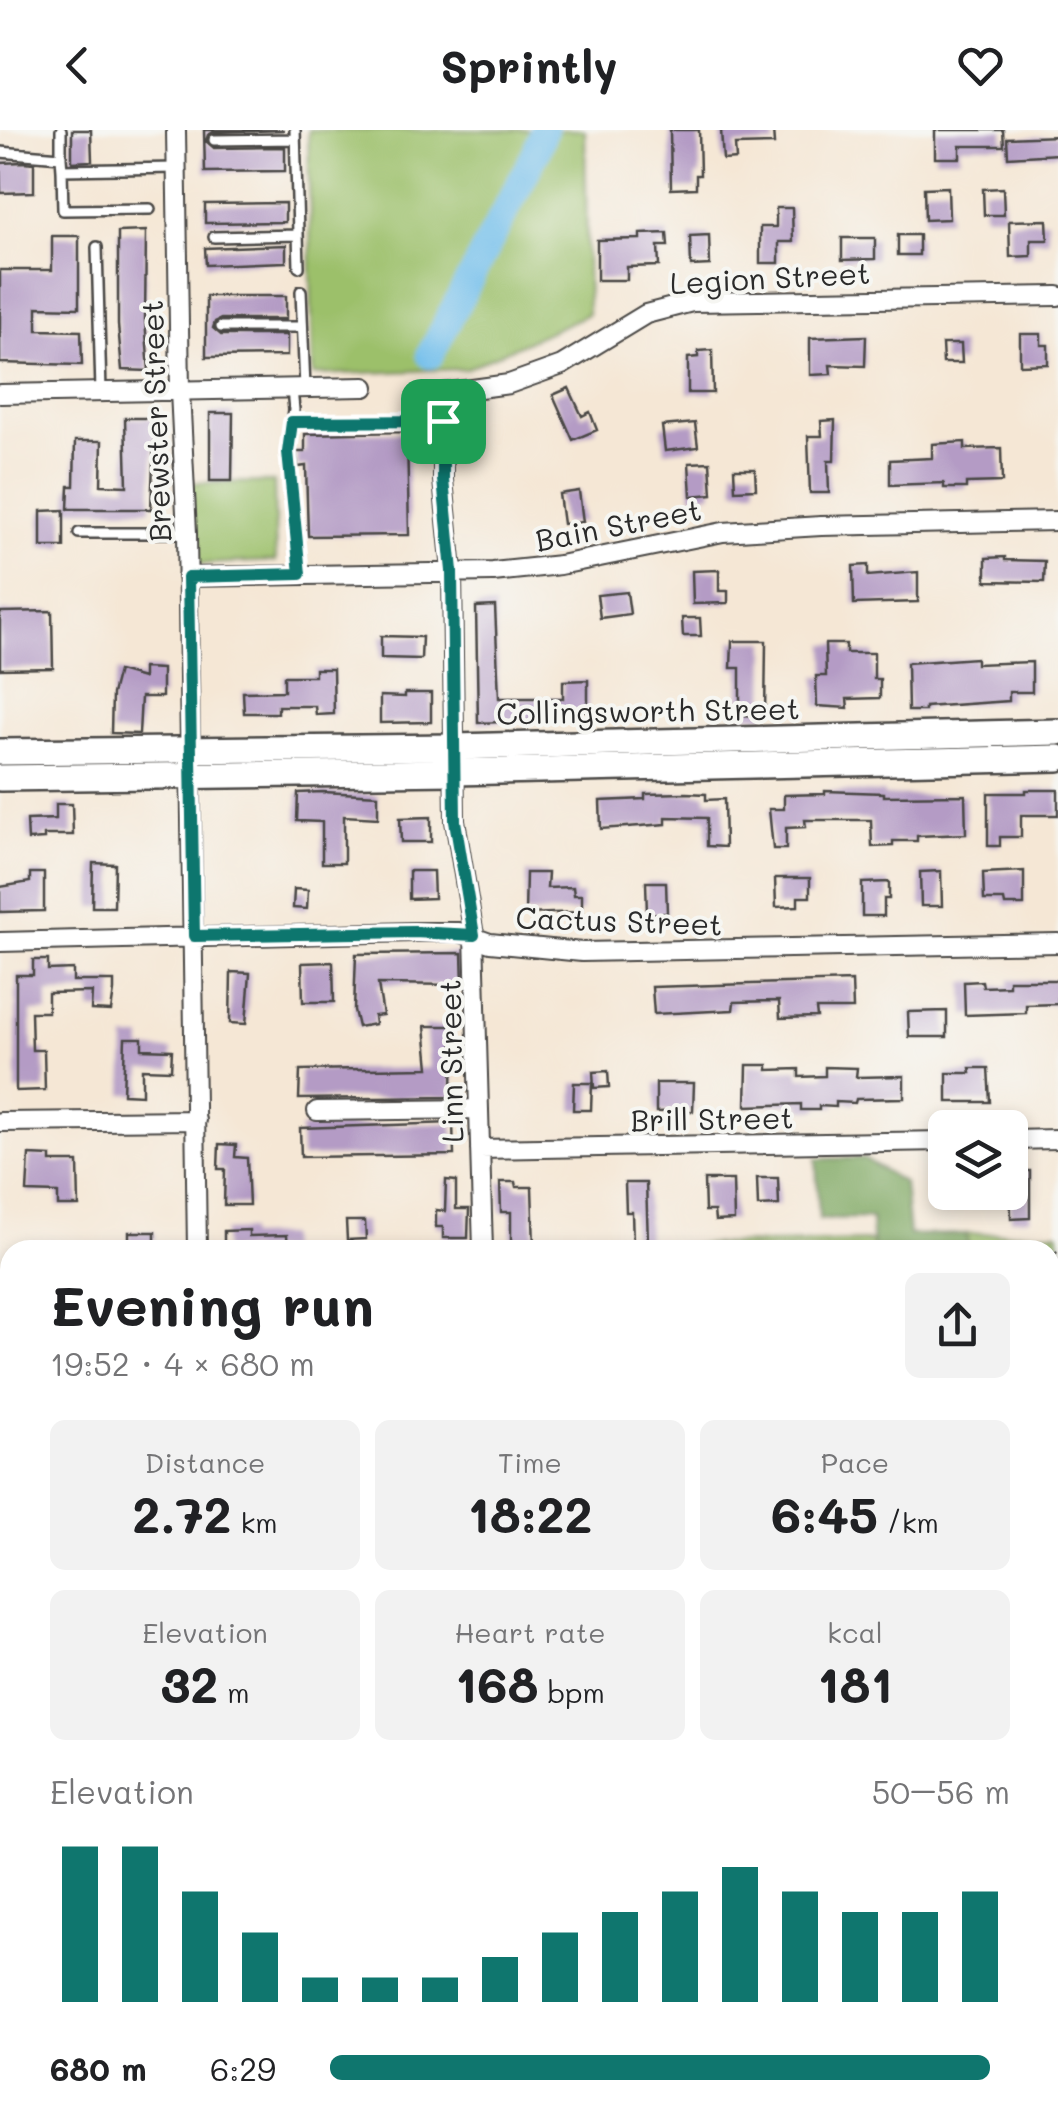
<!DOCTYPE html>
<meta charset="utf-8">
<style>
:root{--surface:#fff;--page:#f2f2f2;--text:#202124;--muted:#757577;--accent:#0f766e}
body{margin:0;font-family:Mali,sans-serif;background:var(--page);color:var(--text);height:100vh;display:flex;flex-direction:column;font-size:38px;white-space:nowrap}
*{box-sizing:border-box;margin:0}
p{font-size:32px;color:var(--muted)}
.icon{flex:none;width:55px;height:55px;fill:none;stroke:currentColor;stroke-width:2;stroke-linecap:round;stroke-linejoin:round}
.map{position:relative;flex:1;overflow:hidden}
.panel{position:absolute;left:0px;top:1110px;width:1060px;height:888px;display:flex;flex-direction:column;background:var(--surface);border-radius:30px 30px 0 0;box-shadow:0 5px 15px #0003}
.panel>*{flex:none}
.buttons{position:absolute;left:928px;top:980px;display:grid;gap:20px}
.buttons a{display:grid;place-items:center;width:100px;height:100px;border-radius:15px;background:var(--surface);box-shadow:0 5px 15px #0003;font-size:50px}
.pin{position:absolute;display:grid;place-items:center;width:85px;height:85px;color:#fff;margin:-42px;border-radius:20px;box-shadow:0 5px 15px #0006}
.round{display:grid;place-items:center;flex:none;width:105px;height:105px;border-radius:15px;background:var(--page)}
.head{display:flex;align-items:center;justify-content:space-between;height:170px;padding:0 50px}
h1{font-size:55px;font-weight:800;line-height:75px}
.metrics{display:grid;grid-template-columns:repeat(3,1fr);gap:15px;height:170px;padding:10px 50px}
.metrics div{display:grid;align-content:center;border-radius:15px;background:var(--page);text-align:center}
.metrics b{font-size:50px;font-weight:800}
.metrics small{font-size:28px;font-weight:400}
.metrics p{font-size:28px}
.chart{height:280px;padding:20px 50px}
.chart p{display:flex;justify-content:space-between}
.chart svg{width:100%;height:180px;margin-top:10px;stroke:var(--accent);stroke-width:6}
ul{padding:0 50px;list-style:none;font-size:32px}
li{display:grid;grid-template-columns:160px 120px 1fr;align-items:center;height:75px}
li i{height:25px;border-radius:12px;background:var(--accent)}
header{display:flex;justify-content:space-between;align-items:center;height:130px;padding:0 50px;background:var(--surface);font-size:45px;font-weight:800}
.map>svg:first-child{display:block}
</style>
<header><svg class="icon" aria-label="back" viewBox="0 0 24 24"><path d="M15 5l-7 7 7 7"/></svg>Sprintly<svg class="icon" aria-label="heart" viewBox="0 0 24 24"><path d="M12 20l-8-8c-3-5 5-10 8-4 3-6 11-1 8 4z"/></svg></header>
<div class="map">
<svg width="1058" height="1996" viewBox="0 0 1058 1996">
<rect width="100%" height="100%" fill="#f6f6f2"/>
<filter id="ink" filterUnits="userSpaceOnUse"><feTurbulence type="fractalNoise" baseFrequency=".01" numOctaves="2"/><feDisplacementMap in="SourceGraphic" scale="20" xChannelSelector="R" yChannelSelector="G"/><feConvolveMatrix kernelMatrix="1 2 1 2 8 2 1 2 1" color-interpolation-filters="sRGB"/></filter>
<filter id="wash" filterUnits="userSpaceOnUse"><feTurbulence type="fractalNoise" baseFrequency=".0048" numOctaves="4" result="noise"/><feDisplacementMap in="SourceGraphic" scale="40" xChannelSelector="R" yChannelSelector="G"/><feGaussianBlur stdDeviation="2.25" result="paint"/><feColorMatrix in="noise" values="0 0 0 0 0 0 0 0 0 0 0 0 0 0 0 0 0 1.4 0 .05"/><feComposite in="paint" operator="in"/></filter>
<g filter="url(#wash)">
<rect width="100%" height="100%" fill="#f5e7d5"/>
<path fill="#9cc06a" stroke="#64764a" stroke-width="2.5" d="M308 0H585L588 184 466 239 313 245Z
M274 352 276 431 198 434 192 426 191 353Z
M1058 1102V1451L1050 1452V1120H967V1104Z
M872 1111 873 1120 496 1119Z
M10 1581V1647H0V1582Z"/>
<path fill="#7da65e" stroke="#546844" stroke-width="2.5" d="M864 1028 904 1053 909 1105 967 1104V1120H873L871 1088 819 1089 816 1029Z"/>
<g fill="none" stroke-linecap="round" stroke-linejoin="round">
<path stroke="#71beeb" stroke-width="28" d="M430 225 535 24 544 0"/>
</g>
<g id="blocks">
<path fill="#b49bc5" d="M72 0H91L92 31 72 32Z
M204 0H284L214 2 208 5 206 11 214 18 285 17V41L205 42Z
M670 0H699L700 45H696V58L671 59Z
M721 0H773L774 14 735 15 736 29 723 30Z
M935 0H1003L1004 16H960V28H935Z
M1058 6V24L1008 27 1007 8Z
M24 32 34 33V62L1 63 0 33Z
M948 57 949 89 925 90 924 58Z
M1003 58 1004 85H984L983 59Z
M285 73V92L205 93V74Z
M776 78H792L793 112H779V133H760V97H776Z
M1047 90 1048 110H1031V126L1010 127 1009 91Z
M146 101 145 190 149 241 122 240 118 195V102Z
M667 103 668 116H658L659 136 627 137V150H597V110L640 109V104Z
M709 105 710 135 691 136 690 106Z
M898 105H919V125H898Z
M52 106H79V178L37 177V200L81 201 82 235 0 233V140H52Z
M842 108H875V129L842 130Z
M286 115V132L206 135 205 118Z
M206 166H286V189H221L215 192 213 198 221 205H287V226L206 227Z
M1020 204H1041V215H1048V234L1020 235Z
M866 206 865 236 830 235 831 244 810 245V208Z
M942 214H961L962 233H943Z
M712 220 713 263H688V228L698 227V221Z
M569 258 582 286 590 282 597 300 573 310 553 265Z
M210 283H233L232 351H210Z
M125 288H155L151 379H68L69 356H74L75 311H102L101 355 127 356Z
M835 290 834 331H828L829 363H810L808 306H822L821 291Z
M695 293 698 317 665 321 662 296Z
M407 302 409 405 308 406 306 336 298 337 296 322H305V304Z
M965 312V319L1001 318 1002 352 966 353V358H944V353L890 355V330L932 328V314Z
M710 332 712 364 691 366 689 333Z
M734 339H755L756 359 735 360Z
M579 361 583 392 563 394 559 364Z
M64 380V417H41V381Z
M1005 427V430L1045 431 1044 452 986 451V428Z
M868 435V446L918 442V472L854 474 853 436Z
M719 440V461H728V473L693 474 692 441Z
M627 462 630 484 600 488 597 465Z
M495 476 499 568H563V551L588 550V581H554V590L478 593 476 477Z
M52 481 53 538 0 539V482Z
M682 488H700L701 506H683Z
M381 506 422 507 421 529 381 528Z
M732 511H766L765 586 740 585V538H731Z
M825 514H846V523H874V549H880V568L847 569 848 578 817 576 816 546H826Z
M976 528V534L1032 532V562H1009V571L925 577V581H908L907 533Z
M143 538 162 539V567H141L139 604 111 603 112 564 118 541 143 548Z
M315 539H333L334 584 316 585 315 576H278V583H244L243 562 284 561V546H315Z
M405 563H431V592L380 593V566L405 567Z
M1026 660H1058V685H1021V707H1000V716H988V663H1026Z
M825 661 884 663V666L965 665 966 704 917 706V711H893V716L872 717 871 690H805L806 697 786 698V719H773L769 679H784V665L825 664Z
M323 662 378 665V688L344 686V733H322V692L297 691 298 663Z
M686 663 706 664V670L724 669 725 717 707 716V688L666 687V694L601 699 600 671 645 669V664Z
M56 674H72L73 705H44V709L28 710 27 690 56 689Z
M431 687V712H401L400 688Z
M93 733 115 734 114 777H92Z
M409 741H433L434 768 409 769Z
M941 741 942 776H921L920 742Z
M1024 741V775H1005L1004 770H984L983 743Z
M30 743H44V781L0 782V757L30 752Z
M526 743H548L547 758 573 757 574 765H582V782L525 784Z
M775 748H810V767H798V776L776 777Z
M646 752H666L667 783 647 784Z
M889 752V769H884V786H862V753Z
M294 759 308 760 307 779 293 778Z
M462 823 463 855 378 854 383 885 374 886 375 894 358 897 354 880 356 824Z
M33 830H48V840L73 839V851H114V861L111 881 91 880 92 862 48 863V882H31L32 920H44L45 960 16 961V845H33Z
M333 832 334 872H303L302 833Z
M231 842 250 843 246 894 230 893Z
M1009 850H1058V874L1026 875V883L965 885 964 852 982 851 983 857 1009 856Z
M852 851 853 879H816L817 887 780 888 779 871 734 872 733 880 654 884 652 857Z
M947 881V907H909L908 882Z
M425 896H453L452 967 299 969 300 940 429 938Z
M125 908H142V919L172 920 171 940 142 939V965L123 964Z
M747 935H768V940L799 939V947L825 946V937L857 938 856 947 904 946V968L856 969 855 973 836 972V977L819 976V980H801V974L746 976Z
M970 938H988L990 972H947V943H971Z
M608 941 609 957 594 958 593 942Z
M574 953H592L591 980H573Z
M656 953H694L693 981 656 982Z
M453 993 454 1025 301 1027 300 998Z
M219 1014 236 1015 235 1027 247 1028 249 1075H224L225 1039H218Z
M29 1025 51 1026V1032H78L79 1076H58V1063L27 1062Z
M1010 1041H1030V1088L1011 1089Z
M757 1048H778L779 1075 758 1076Z
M446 1050 456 1051V1079H469L468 1108H443V1097H436V1080L445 1081Z
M704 1050H733L734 1090 715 1091 714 1081H705Z
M500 1052H515L516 1057H532L534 1118H511V1082H501Z
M625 1053H646L648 1112 633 1113 632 1082H626Z
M346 1091H365L366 1109 347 1110Z
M249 1100V1106L287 1105 288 1120H224V1101Z
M129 1102H155V1120H129Z"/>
</g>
</g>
<g filter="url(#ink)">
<use href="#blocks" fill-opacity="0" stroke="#494744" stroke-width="2.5"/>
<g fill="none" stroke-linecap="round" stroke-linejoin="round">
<g stroke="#494744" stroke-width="14">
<path id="service" d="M295 0 299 137
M214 10 295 9
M0 22 61 27V0
M61 27 62 40 176 38
M62 40 63 80 150 79
M214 107 298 105
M97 117 101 262
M301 161 305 258
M221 197H302
M292 259 294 280 288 322 300 445
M292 292 443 291
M79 403H187"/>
</g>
<g stroke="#494744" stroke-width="22">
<path id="minor" d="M176 0 180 261 187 403 197 1120
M0 264 365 257
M187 447 493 442 560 435 723 402 821 396 1058 391
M0 812 414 802H459L490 813 582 822 1058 813
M317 981 479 979
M0 992 196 990
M1010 1010 1058 1009
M480 1019 945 1011
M483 1120 474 805 455 691 452 441 443 350V263L509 254 562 235 646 184 692 172 1058 166
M0 1175H10
M0 1360 10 1359
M0 1512H10
M0 1655 10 1654
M1050 1728H1058
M0 1795H10
M1050 1903H1058
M0 1940H10
M154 1988V1996
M490 1988V1996
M659 1988V1996
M837 1988V1996
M383 1996V1988"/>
</g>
<g stroke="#494744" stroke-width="30">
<path id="secondary" d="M0 622 455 617 1058 602
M0 648 455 642 1058 628"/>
</g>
<path stroke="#494744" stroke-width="2.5" stroke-dasharray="8 8" stroke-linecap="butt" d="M1050 1125 1058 1122
M1050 1416 1058 1417"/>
<use href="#service" stroke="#fff" stroke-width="9"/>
<use href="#minor" stroke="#fff" stroke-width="18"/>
<use href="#secondary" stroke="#fff" stroke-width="25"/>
</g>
</g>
<g fill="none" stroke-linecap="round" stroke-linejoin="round" filter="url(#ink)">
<g stroke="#fff" stroke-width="20">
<path id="route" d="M443 291V350L452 441 455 691 474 805 414 802 194 806 188 447 300 444 288 322 292 292Z"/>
</g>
<use href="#route" stroke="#0f766e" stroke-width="12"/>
</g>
<g text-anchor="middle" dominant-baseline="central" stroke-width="8" stroke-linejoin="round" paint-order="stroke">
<g font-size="30" fill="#2b2b2b" stroke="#f6f6f2">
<text transform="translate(770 147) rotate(-3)">Legion Street</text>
<text transform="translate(155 291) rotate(-92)">Brewster Street</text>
<text transform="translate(618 394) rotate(-11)">Bain Street</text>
<text transform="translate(648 580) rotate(-1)">Collingsworth Street</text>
<text transform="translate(619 790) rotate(2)">Cactus Street</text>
<text transform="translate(450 931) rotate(-91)">Linn Street</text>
<text transform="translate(712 988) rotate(-1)">Brill Street</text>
</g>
</g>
</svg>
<div class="buttons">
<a><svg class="icon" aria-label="layers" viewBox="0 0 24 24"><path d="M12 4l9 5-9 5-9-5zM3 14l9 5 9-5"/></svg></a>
</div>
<div class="pin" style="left:443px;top:291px;background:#1e9e55"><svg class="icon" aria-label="arrive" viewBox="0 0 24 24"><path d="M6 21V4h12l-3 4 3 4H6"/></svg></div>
<section class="panel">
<div class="head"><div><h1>Evening run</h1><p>19:52 · 4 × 680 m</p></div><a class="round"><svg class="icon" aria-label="share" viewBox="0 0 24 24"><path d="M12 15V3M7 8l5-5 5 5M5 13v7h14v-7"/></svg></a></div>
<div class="metrics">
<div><p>Distance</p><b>2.72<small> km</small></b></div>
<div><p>Time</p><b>18:22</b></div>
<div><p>Pace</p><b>6:45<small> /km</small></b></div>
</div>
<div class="metrics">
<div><p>Elevation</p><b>32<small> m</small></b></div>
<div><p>Heart rate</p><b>168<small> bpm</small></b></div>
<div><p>kcal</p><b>181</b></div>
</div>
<div class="chart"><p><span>Elevation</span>50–56 m</p>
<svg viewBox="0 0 160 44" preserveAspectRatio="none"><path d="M5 44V6M15 44V6M25 44V17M35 44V27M45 44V38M55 44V38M65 44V38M75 44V33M85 44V27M95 44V22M105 44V17M115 44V11M125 44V17M135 44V22M145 44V22M155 44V17"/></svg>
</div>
<ul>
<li><b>680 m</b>6:29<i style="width:97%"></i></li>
</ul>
</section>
</div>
